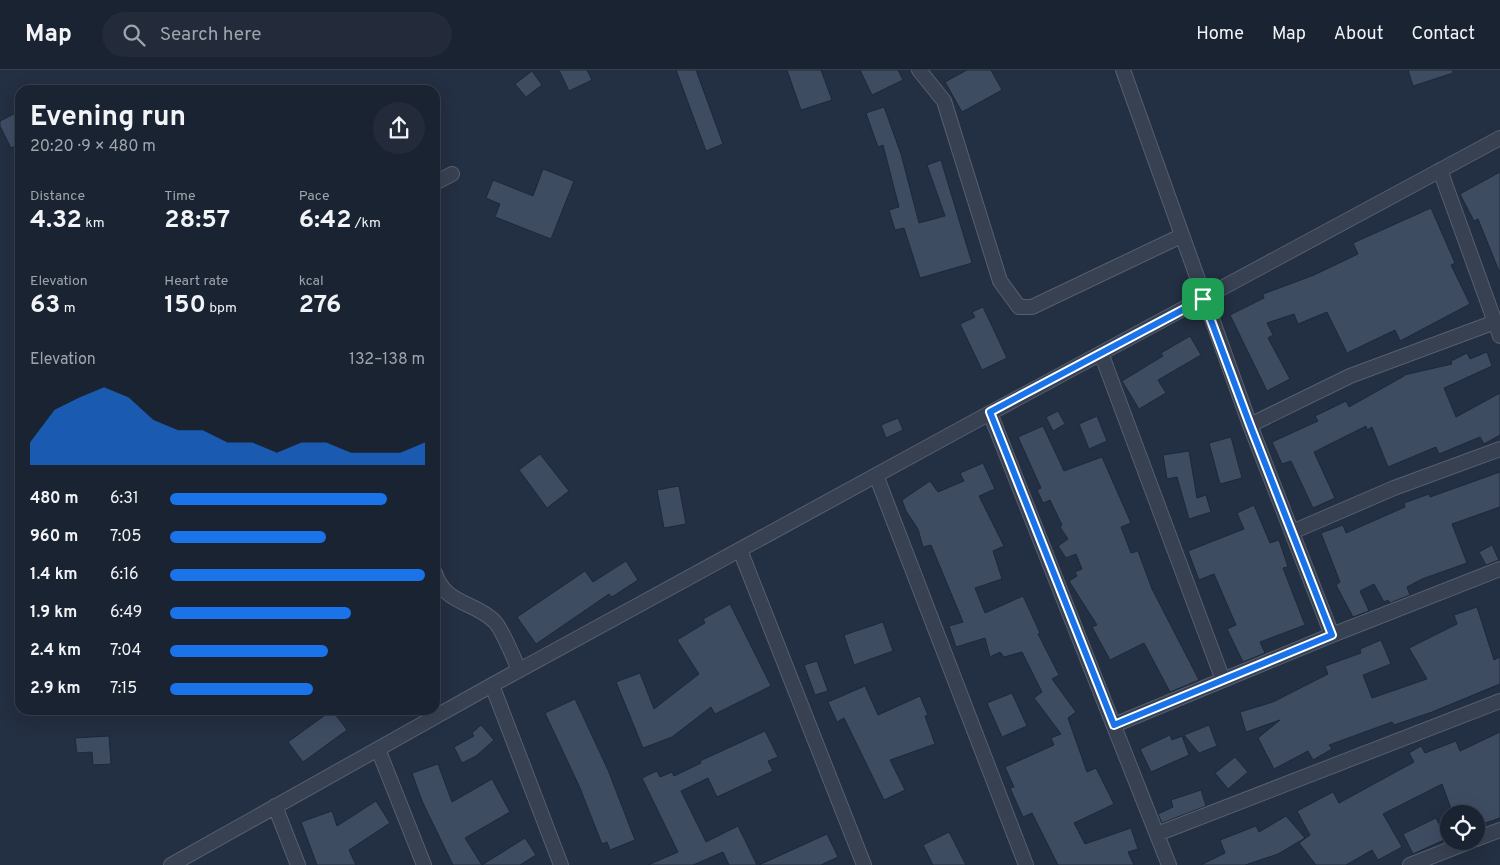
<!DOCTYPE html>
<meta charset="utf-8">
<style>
:root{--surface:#1a2332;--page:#232b3a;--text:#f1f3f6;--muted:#9fa4ac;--line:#38404d;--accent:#1a73e8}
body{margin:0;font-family:Overpass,sans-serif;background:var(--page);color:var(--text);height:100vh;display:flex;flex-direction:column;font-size:19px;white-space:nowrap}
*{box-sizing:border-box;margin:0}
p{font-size:16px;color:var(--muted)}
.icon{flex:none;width:28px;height:28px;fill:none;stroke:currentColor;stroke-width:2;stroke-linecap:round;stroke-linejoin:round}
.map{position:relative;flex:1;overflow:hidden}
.drawer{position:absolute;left:15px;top:15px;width:425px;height:630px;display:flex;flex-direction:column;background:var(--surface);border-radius:15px;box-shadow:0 5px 20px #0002,0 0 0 1px var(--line)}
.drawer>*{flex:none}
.fabs{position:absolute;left:1440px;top:735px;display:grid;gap:10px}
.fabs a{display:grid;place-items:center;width:45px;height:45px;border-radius:50%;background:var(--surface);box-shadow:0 5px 20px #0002,0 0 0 1px var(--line);font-size:25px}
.pin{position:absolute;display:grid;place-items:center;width:42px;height:42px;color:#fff;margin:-21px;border-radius:10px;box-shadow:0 2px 8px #0006}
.round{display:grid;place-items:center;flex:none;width:52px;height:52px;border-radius:26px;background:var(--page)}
.head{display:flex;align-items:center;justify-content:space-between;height:85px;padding:0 15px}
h1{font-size:28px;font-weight:700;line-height:38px}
.stats{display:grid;grid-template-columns:repeat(3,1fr);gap:8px;height:85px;padding:5px 15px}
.stats div{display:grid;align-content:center}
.stats b{font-size:25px;font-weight:700}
.stats small{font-size:14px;font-weight:400}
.stats p{font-size:14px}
.chart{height:140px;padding:10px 15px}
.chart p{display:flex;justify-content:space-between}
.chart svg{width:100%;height:90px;margin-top:5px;fill:var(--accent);opacity:.7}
ul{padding:0 15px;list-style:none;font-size:16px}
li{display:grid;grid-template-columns:80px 60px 1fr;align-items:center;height:38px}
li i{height:12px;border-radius:6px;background:var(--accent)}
header{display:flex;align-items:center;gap:30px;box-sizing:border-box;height:70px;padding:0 25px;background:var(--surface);border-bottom:1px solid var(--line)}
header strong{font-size:24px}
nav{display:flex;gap:28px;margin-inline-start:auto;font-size:18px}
.search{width:350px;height:45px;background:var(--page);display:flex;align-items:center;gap:12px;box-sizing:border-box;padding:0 18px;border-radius:28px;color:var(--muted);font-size:19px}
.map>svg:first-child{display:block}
</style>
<header>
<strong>Map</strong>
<div class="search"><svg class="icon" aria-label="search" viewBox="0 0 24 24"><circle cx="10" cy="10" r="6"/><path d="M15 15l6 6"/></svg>Search here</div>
<nav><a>Home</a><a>Map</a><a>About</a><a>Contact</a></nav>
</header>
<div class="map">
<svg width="1500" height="795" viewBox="0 0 1500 795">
<rect width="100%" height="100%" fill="#232f42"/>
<path fill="#3e4c62" stroke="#1e2839" d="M559 0H587L592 10 569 21Z
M676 0H696L723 74 706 81Z
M787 0H821L832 30 801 40Z
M860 0H898L903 10 872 25Z
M967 0H991L1002 20 962 42 945 12Z
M1408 0H1453V3L1413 16Z
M532 1 542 15 526 27 515 14Z
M884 37 901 84 919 153 945 146 927 95 941 90 972 193 920 208 904 158 895 160 889 140 899 137 883 75 878 77 866 43Z
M20 41V74L11 78 0 56V51Z
M543 99 574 111 551 169 495 147 500 134 486 128 493 110 533 126Z
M1500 102V201H1499L1478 149 1474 151 1460 124Z
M1431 138 1455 193 1451 195 1470 234 1400 271 1395 260 1347 283 1327 242 1298 254 1294 244 1267 253 1273 265 1268 268 1290 309 1267 321 1230 245 1264 228 1263 224 1314 205 1358 184 1353 173Z
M983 237 1007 288 982 300 960 254 975 247 972 242Z
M1190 266 1201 285 1158 310 1166 323 1139 339 1122 311 1163 286 1161 283Z
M1487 282 1492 296 1444 318 1456 347 1500 323V365L1484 374 1480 367 1439 384 1436 377 1388 397 1372 357 1367 360 1366 356 1314 382 1335 428 1313 438 1291 391 1282 394 1272 372 1318 351 1315 346 1346 331 1349 337 1404 306V305L1452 294 1451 291 1467 283 1470 289Z
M1058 341 1065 354 1053 361 1046 347Z
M1097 346 1107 371 1089 379 1079 354Z
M898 348 903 360 886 368 881 355Z
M1043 356 1064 401 1102 387 1131 453 1121 457 1131 483 1138 481 1152 519 1199 610 1170 622 1144 573 1110 590 1092 557 1097 555 1069 511 1077 506 1075 502 1082 499 1076 484 1066 488 1058 476 1068 469 1060 457 1062 455 1050 430 1043 433 1037 420 1041 418 1018 367Z
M1231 367 1242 408 1220 414 1209 373Z
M1189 381 1197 428 1206 425 1211 442 1189 449 1177 407 1167 409 1163 385Z
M540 384 569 421 547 438 519 400Z
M983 393 995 419 979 426 1004 476 993 481 1002 509 975 518 985 543 1023 526 1040 563 1038 564 1059 605 1052 609 1076 642 1068 648 1087 702 1096 698 1114 734 1074 753 1085 774 1131 758 1138 779 1128 782 1134 795H1058L1032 743 1023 747 1010 718 1014 717 1005 697 1054 675 1051 668 1061 664 1034 628 1042 622 1022 582 1004 587 1000 582 990 587 985 568 956 577 949 556 963 552 931 475 923 477 918 459 906 441 902 430 930 411 938 422 964 411 960 403Z
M1500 402V437L1452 454 1467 493 1422 509 1407 517 1410 525 1390 533 1388 530 1384 532 1374 514 1360 521 1369 541 1353 547 1336 515 1340 512 1321 463 1343 455 1346 463 1405 437 1404 433 1429 424 1430 427Z
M679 416 686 454 664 458 657 420Z
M1254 435 1270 473 1279 470 1288 497 1283 498 1305 555 1260 572 1265 583 1243 592 1227 559 1236 555 1214 504 1199 510 1188 481 1244 459 1237 443Z
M1492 475 1499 490 1486 495 1479 482Z
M626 491 638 510 612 527 609 524 536 574 517 547 585 501 593 512Z
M730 534 771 616 715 644 711 637 672 667 643 678 616 612 640 603 654 639 699 604 677 570 705 553 703 549Z
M1477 537 1494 590 1500 587V614L1432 642 1394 655 1392 652 1329 675 1332 679 1313 690 1308 681 1274 699 1258 668 1280 650 1246 662 1240 642 1273 632 1328 604 1325 596 1361 583 1360 579 1381 570 1391 594 1363 605 1372 628 1427 609 1409 578 1457 554 1454 545Z
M883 552 893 581 854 595 844 565Z
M817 591 828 621 815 625 804 595Z
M865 616 878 645 920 626 928 645 925 646 935 674 890 690 905 720 884 730 844 648 837 652 828 632Z
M1012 623 1027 656 1002 667 987 633Z
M575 629 608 700 635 770 610 780 607 772 602 774 580 718 545 643Z
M332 640 347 660 303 692 288 672Z
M481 655 494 670 476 686 462 693 454 677 474 666 472 663Z
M1209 655 1217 676 1199 683 1184 665Z
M765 661 778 687 768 691 773 701 717 727 708 708 681 721 706 772 738 756 757 795H729L723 782 693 795H648L678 782 642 708 657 701 660 707 672 702 674 706 701 693 700 691Z
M1500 662V748L1476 756V744H1453L1442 714 1383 744 1402 777 1378 790 1372 780 1346 795H1316L1299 773 1310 765 1297 741 1333 722 1339 733 1414 692 1409 683 1421 676 1425 683 1456 671 1460 681Z
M1170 665 1172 670 1182 666 1189 685 1151 702 1140 679Z
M109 666 111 694 93 695 92 682 77 683 75 668Z
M1235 687 1248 702 1228 719 1215 703Z
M438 694 452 732 492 709 510 742 465 768 482 795 525 768 536 785 520 795H453L422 731 412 703Z
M1201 720 1206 736 1162 753 1158 744 1173 737 1171 730Z
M376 731 390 753 349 780 356 795H317L301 752 332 741 337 756Z
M1286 746 1305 768 1278 784 1245 795H1201L1225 783 1220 770 1256 756 1259 762Z
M1436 748 1446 769 1413 784 1403 764Z
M949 762 966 795H933L923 775Z
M827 764 838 787 821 795H759Z"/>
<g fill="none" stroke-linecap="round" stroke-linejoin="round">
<g stroke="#555f6f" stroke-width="16">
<path id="street" d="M919 0 944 31 1000 211 1019 237H1032L1181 166
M1123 0 1250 355 1332 565
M1440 100 1500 266
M435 113 452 104
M1101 283 1223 610
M990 343 1169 795
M1250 355 1350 306 1495 252
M876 405 1026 795
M1292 462 1394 418 1500 379
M740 480 864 795
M435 503C445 535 474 531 494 551 502 558 514 589 519 600
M492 615 561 795
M1114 655 1332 565 1500 499
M378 679 424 795
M275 736 298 795
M1157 764 1500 631
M1476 769 1500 760
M171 795 492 615 990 343 1500 68
M1410 795 1471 771"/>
</g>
<use href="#street" stroke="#374151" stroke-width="14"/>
</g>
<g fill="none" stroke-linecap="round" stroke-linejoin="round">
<g stroke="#fff" stroke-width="10">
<path id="route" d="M1203 229 1250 355 1332 565 1114 655 990 342Z"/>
</g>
<use href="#route" stroke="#1a73e8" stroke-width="6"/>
</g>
</svg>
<div class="fabs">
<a><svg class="icon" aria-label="locate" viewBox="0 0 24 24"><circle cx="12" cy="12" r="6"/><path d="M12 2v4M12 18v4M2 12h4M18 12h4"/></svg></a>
</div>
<div class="pin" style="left:1203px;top:229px;background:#1e9e55"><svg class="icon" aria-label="arrive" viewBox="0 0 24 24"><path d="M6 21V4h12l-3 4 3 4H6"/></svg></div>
<section class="drawer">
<div class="head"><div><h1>Evening run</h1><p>20:20 · 9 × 480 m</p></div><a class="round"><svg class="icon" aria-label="share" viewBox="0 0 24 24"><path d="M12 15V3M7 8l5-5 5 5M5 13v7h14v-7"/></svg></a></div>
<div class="stats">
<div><p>Distance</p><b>4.32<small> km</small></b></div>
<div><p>Time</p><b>28:57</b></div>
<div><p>Pace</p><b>6:42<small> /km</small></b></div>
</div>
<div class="stats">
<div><p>Elevation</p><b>63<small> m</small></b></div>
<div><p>Heart rate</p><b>150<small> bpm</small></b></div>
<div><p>kcal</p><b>276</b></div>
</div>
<div class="chart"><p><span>Elevation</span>132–138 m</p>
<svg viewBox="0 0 160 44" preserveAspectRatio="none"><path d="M0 44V33L10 17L20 11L30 6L40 11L50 22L60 27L70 27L80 33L90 33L100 38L110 33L120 33L130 38L140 38L150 38L160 33V44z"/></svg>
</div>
<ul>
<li><b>480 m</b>6:31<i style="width:85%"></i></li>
<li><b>960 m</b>7:05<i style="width:61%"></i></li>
<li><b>1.4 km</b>6:16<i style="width:100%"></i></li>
<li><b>1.9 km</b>6:49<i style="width:71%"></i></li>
<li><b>2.4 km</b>7:04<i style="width:62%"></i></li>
<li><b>2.9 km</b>7:15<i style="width:56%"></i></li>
</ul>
</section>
</div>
